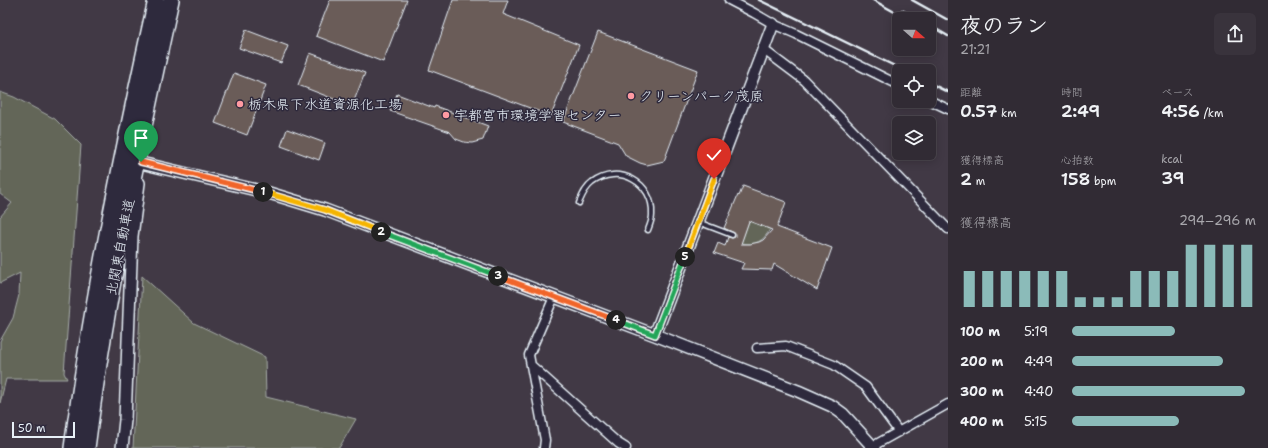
<!DOCTYPE html>
<html lang="ja">
<meta charset="utf-8">
<style>
:root{--surface:#312b34;--page:#39333c;--text:#f1f3f6;--muted:#a8a7ac;--line:#4c474f;--accent:#8bbbb9}
body{margin:0;font-family:"Shantell Sans","Klee One",sans-serif;background:var(--page);color:var(--text);height:100vh;display:flex;flex-direction:column;font-size:15px;white-space:nowrap}
*{box-sizing:border-box;margin:0}
p{font-size:13px;color:var(--muted)}
.icon{flex:none;width:22px;height:22px;fill:none;stroke:currentColor;stroke-width:2;stroke-linecap:round;stroke-linejoin:round}
.map{position:relative;flex:1;overflow:hidden}
.sheet{display:flex;flex-direction:column;background:var(--surface);width:320px}
.sheet>*{flex:none}
.needle{width:26px;rotate:111deg}
.tools{position:absolute;left:892px;top:12px;display:grid;gap:8px}
.tools a{display:grid;place-items:center;width:44px;height:44px;border-radius:6px;background:var(--surface);box-shadow:0 2px 10px #0003,0 0 0 1px var(--line);font-size:20px}
.scale{position:absolute;left:12px;bottom:10px;width:63px;box-sizing:border-box;padding-left:4px;border:2px solid #e8f1f8;border-top:0;font-size:11px;line-height:14px;white-space:nowrap;color:#e8f1f8;-webkit-text-stroke:3px #2f2a3d;paint-order:stroke}
.pin{position:absolute;display:grid;place-items:center;width:34px;height:34px;color:#fff;margin:-41px -17px;border-radius:50% 50% 50% 0;rotate:-45deg;box-shadow:0 0 4px #0007}
.pin .icon{rotate:45deg}
.km{position:absolute;width:20px;height:20px;margin:-10px;border-radius:50%;background:#222;color:#fff;font-size:11px;line-height:20px;text-align:center}
.round{display:grid;place-items:center;flex:none;width:42px;height:42px;border-radius:6px;background:var(--page)}
.overview{display:flex;align-items:center;justify-content:space-between;height:68px;padding:0 12px}
h1{font-size:22px;font-weight:600;line-height:30px}
.figures{display:grid;grid-template-columns:repeat(3,1fr);gap:6px;height:68px;padding:4px 12px}
.figures div{display:grid;align-content:center}
.figures b{font-size:17px;font-weight:600}
.figures small{font-size:11px;font-weight:400}
.figures p{font-size:11px}
.chart{height:112px;padding:8px 12px}
.chart p{display:flex;justify-content:space-between}
.chart svg{width:100%;height:72px;margin-top:4px;stroke:var(--accent);stroke-width:6}
ul{padding:0 12px;list-style:none;font-size:13px}
li{display:grid;grid-template-columns:64px 48px 1fr;align-items:center;height:30px}
li i{height:10px;border-radius:5px;background:var(--accent)}
main{display:flex;flex:1;min-height:0}
.map>svg:first-child{display:block}
</style>
<main>
<div class="map">
<svg width="948" height="448" viewBox="0 0 948 448">
<rect width="100%" height="100%" fill="#413945"/>
<filter id="ink" filterUnits="userSpaceOnUse"><feTurbulence type="fractalNoise" baseFrequency=".025" numOctaves="2"/><feDisplacementMap in="SourceGraphic" scale="8" xChannelSelector="R" yChannelSelector="G"/><feConvolveMatrix kernelMatrix="1 2 1 2 8 2 1 2 1" color-interpolation-filters="sRGB"/></filter>
<g filter="url(#ink)">
<path fill="#636658" stroke="#a6aca8" d="M0 92 14 97 55 119 81 145 64 373 67 379H6L0 403V341L13 318 19 295 20 273 0 283V217L12 203 0 194Z
M749 221 770 229C764 241 755 246 741 243Z
M142 276 194 323 265 357 266 397 356 419 339 448H133Z"/>
<path fill="#6a5b58" stroke="#e8f1f8" fill-rule="evenodd" d="M330 0H407L383 62 316 36Z
M453 0H508L503 14 579 45 551 116 429 70Z
M246 30 288 46 281 63 239 48Z
M598 32 698 70 664 161 647 165 640 163 626 156 618 143 563 122Z
M310 53 365 73 352 106 298 85Z
M234 73 266 85 247 135 215 123Z
M397 94 434 108 435 106 488 126 483 140 472 143 464 142 456 139 450 132 390 111Z
M287 129 325 143 319 160 281 146Z
M743 186 786 202 777 227 832 248 817 290 774 264 772 270 741 269 744 263 714 253 718 243 725 246 728 237 732 238 735 237 734 233 724 228 738 195 739 196ZM749 221 772 230 763 240 759 242 750 244H741Z"/>
<g fill="none" stroke-linecap="round" stroke-linejoin="round">
<g stroke="#e8f1f8" stroke-width="7">
<path id="lane" d="M579 203C582 196 585 188 592 183 618 163 654 182 652 215 652 220 650 225 648 230
M698 222 732 235"/>
</g>
<g stroke="#e8f1f8" stroke-width="11">
<path id="street" d="M729 0 754 13 773 24 796 34 899 85
M764 50 804 80 948 229
M929 100 948 109
M757 348 786 346 834 365 866 387 899 432
M532 366 618 443 626 448
M873 446 948 404
M544 448 545 440 529 355 554 297"/>
</g>
<g stroke="#e8f1f8" stroke-width="14">
<path id="secondary" d="M141 163 269 193 325 210 655 335 798 391 832 406 843 414 874 448
M655 335 773 24
M122 448 125 420 132 236 139 183"/>
</g>
<g stroke="#e8f1f8" stroke-width="18">
<path id="highway" d="M72 448C92 297 123 149 156 0
M87 448C106 297 139 148 171 0"/>
</g>
<use href="#lane" stroke="#2f2a3d" stroke-width="4"/>
<use href="#street" stroke="#2f2a3d" stroke-width="8"/>
<use href="#secondary" stroke="#2f2a3d" stroke-width="11"/>
<use href="#highway" stroke="#2f2a3d" stroke-width="15"/>
<path stroke="#e8f1f8" stroke-width="2.5" d="M759 0 905 71
M873 0 907 19
M912 0 948 20
M902 10 918 19
M929 25 948 36
M929 83 948 92"/>
</g>
</g>
<g fill="none" stroke-linecap="round" stroke-linejoin="round" filter="url(#ink)">
<g stroke="#fff" stroke-width="8">
<path id="split-1" d="M141 162 263 192"/>
</g>
<g stroke="#fff" stroke-width="8">
<path id="split-2" d="M263 192 325 210 381 232"/>
</g>
<g stroke="#fff" stroke-width="8">
<path id="split-3" d="M381 232 498 276"/>
</g>
<g stroke="#fff" stroke-width="8">
<path id="split-4" d="M498 276 616 320"/>
</g>
<g stroke="#fff" stroke-width="8">
<path id="split-5" d="M616 320 655 335 685 257"/>
</g>
<g stroke="#fff" stroke-width="8">
<path id="split-6" d="M685 257 714 179"/>
</g>
<use href="#split-1" stroke="#f0652b" stroke-width="5"/>
<use href="#split-2" stroke="#f5b400" stroke-width="5"/>
<use href="#split-3" stroke="#22a559" stroke-width="5"/>
<use href="#split-4" stroke="#f0652b" stroke-width="5"/>
<use href="#split-5" stroke="#22a559" stroke-width="5"/>
<use href="#split-6" stroke="#f5b400" stroke-width="5"/>
</g>
<g fill="#ff9aa2" stroke="#2f2a3d" stroke-width="1.5">
<circle cx="631" cy="96" r="4"/>
<circle cx="240" cy="104" r="4"/>
<circle cx="446" cy="115" r="4"/>
</g>
<g text-anchor="middle" dominant-baseline="central" stroke-width="3" stroke-linejoin="round" paint-order="stroke">
<g font-size="14" fill="#e8f1f8" stroke="#2f2a3d" text-anchor="start">
<text x="639" y="96">クリーンパーク茂原</text>
<text x="248" y="104">栃木県下水道資源化工場</text>
<text x="454" y="115">宇都宮市環境学習センター</text>
</g>
<g font-size="14" fill="#e8f1f8" stroke="#2f2a3d">
<text transform="translate(120 247) rotate(-79)">北関東自動車道</text>
</g>
</g>
</svg>
<div class="tools">
<a><svg class="needle" viewBox="-14 -14 28 28"><path d="M0-13l5 13h-10z" fill="#e53935"/><path d="M0 13l5-13h-10z" fill="#a8a7ac"/></svg></a>
<a><svg class="icon" aria-label="locate" viewBox="0 0 24 24"><circle cx="12" cy="12" r="6"/><path d="M12 2v4M12 18v4M2 12h4M18 12h4"/></svg></a>
<a><svg class="icon" aria-label="layers" viewBox="0 0 24 24"><path d="M12 4l9 5-9 5-9-5zM3 14l9 5 9-5"/></svg></a>
</div>
<div class="scale">50 m</div>
<div class="pin" style="left:141px;top:162px;background:#1e9e55"><svg class="icon" aria-label="arrive" viewBox="0 0 24 24"><path d="M6 21V4h12l-3 4 3 4H6"/></svg></div>
<div class="pin" style="left:714px;top:179px;background:#d93025"><svg class="icon" aria-label="check" viewBox="0 0 24 24"><path d="M5 12l5 5 9-10"/></svg></div>
<b class="km" style="left:263px;top:192px">1</b>
<b class="km" style="left:381px;top:232px">2</b>
<b class="km" style="left:498px;top:276px">3</b>
<b class="km" style="left:616px;top:320px">4</b>
<b class="km" style="left:685px;top:257px">5</b>
</div>
<section class="sheet">
<div class="overview"><div><h1>夜のラン</h1><p>21:21</p></div><a class="round"><svg class="icon" aria-label="share" viewBox="0 0 24 24"><path d="M12 15V3M7 8l5-5 5 5M5 13v7h14v-7"/></svg></a></div>
<div class="figures">
<div><p>距離</p><b>0.57<small> km</small></b></div>
<div><p>時間</p><b>2:49</b></div>
<div><p>ペース</p><b>4:56<small> /km</small></b></div>
</div>
<div class="figures">
<div><p>獲得標高</p><b>2<small> m</small></b></div>
<div><p>心拍数</p><b>158<small> bpm</small></b></div>
<div><p>kcal</p><b>39</b></div>
</div>
<div class="chart"><p><span>獲得標高</span>294–296 m</p>
<svg viewBox="0 0 160 44" preserveAspectRatio="none"><path d="M5 44V22M15 44V22M25 44V22M35 44V22M45 44V22M55 44V22M65 44V38M75 44V38M85 44V38M95 44V22M105 44V22M115 44V22M125 44V6M135 44V6M145 44V6M155 44V6"/></svg>
</div>
<ul>
<li><b>100 m</b>5:19<i style="width:56%"></i></li>
<li><b>200 m</b>4:49<i style="width:82%"></i></li>
<li><b>300 m</b>4:40<i style="width:94%"></i></li>
<li><b>400 m</b>5:15<i style="width:58%"></i></li>
</ul>
</section>
</main>
